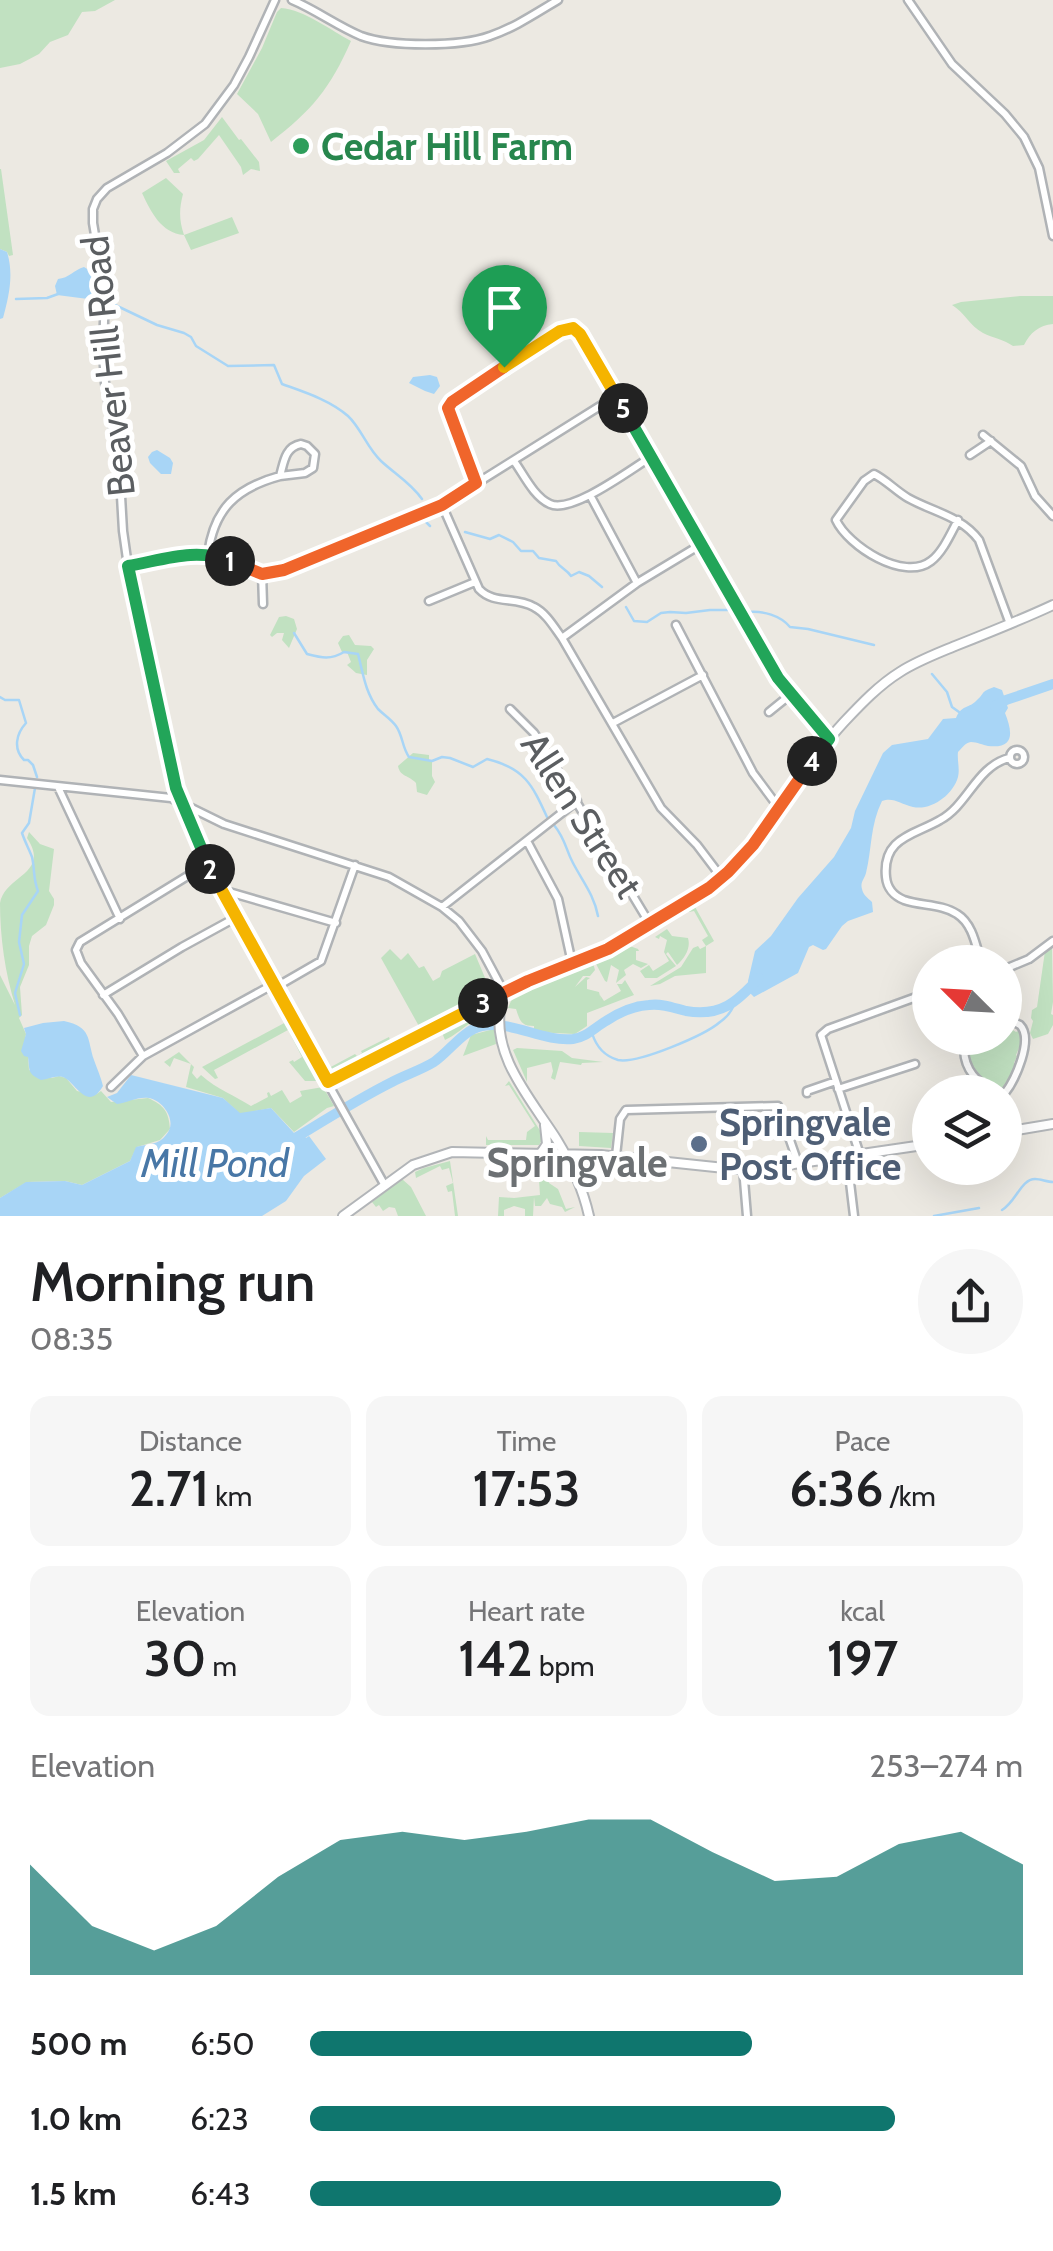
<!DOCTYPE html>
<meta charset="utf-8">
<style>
:root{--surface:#fff;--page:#f6f6f6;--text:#202124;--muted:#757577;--accent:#0f766e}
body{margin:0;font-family:Cabin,sans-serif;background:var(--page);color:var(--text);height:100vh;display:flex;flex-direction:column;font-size:38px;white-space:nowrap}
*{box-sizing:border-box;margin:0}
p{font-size:32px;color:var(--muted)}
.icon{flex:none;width:55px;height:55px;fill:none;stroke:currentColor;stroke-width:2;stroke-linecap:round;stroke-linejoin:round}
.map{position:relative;height:1216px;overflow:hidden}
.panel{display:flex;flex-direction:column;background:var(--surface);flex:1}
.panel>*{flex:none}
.needle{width:65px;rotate:294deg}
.controls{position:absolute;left:912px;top:945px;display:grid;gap:20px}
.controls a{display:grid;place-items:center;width:110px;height:110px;border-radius:50%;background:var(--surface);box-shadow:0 10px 40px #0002;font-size:50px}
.pin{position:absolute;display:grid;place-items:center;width:85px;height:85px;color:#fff;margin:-102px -42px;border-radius:50% 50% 50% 0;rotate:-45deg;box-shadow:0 0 10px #0007}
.pin .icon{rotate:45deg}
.km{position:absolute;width:50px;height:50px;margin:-25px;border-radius:50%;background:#222;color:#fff;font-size:28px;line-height:50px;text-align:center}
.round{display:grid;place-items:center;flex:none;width:105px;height:105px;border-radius:52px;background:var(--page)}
.headline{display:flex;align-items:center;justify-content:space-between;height:170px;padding:0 30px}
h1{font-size:55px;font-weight:600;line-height:75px}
.figures{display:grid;grid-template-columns:repeat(3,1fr);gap:15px;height:170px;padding:10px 30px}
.figures div{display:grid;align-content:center;border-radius:20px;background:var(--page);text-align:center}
.figures b{font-size:50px;font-weight:600}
.figures small{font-size:28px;font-weight:400}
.figures p{font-size:28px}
.chart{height:280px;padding:20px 30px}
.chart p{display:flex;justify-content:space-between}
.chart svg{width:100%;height:180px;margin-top:10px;fill:var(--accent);opacity:.7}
ul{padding:0 30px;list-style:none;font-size:32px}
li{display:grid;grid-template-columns:160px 120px 1fr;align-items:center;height:75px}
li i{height:25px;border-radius:12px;background:var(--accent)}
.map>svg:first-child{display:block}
</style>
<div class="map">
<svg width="1053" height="1216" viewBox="0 0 1053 1216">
<rect width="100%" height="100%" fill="#ece9e2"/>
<path fill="#c1e1c1" d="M0 0H115L95 11 82 12 68 35 50 42 39 54 20 64 0 68Z
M281 8C305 10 330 30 351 41 330 89 312 110 271 142L258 114 237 94 262 48 277 12Z
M222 117 239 140 241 139 259 162 260 171 251 169 243 175 241 167 219 135 198 159 194 161 191 158 178 169 180 173H174L166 161 204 140Z
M0 169H1L13 255 9 256 7 252 0 249Z
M166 178 183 194C179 209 179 220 184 235L232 217 239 233 191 250 184 235C161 233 151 212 142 193Z
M1020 296H1053V324C1039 325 1030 333 1024 345L1013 346C1003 339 993 338 983 333 970 326 964 312 952 305L961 302Z
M286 616 294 619 297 629 289 648 282 640 284 633H277L272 637 270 635 279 617Z
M349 635 355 645 371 646 374 649 367 660V675L356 673 347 665 351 662 347 652H342L338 643 343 636Z
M413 753 429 755V760L432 761V776L435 782 427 795 417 792 416 783C409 775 400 777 398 766Z
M29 832 40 844 54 849 49 891 54 899V905L46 925 32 936 29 946V965L20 987 22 1015 19 1018 26 1034 24 1045 28 1056 29 1070 52 1078 59 1076 66 1078 77 1091 95 1095 101 1091 111 1102 148 1098C164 1105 169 1112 170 1129L160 1140 137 1147 130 1161 82 1185 65 1181 27 1182 0 1198V975L15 1005C5 973 0 937 0 903 5 875 51 874 27 838Z
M694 905 714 941 706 946V973L675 976 660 984 650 986 681 967 693 948 698 946 700 949 706 946 702 940 708 936 694 911 689 912 687 909Z
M667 929 672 936 688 938C691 948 685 958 677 965L668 952 666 954 676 966 657 978H645L640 971 649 965 653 971 669 961 664 952 667 940 660 936 659 939 655 937Z
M627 945 638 949 639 951H636V960L648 964 641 968 633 964 624 970 626 975 616 983 619 970 611 965 607 982 605 981 595 962Z
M1052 945 1053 1002 1051 1014 1053 1015V1025L1048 1034 1033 1039 1030 1033 1033 1021 1031 1018 1032 1010 1037 1007 1045 951Z
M390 949 401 960 408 953 419 968 424 966 433 981 440 977 442 971 475 954 491 992 420 1028 381 958Z
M593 963 595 970 590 976H583L575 987 586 977 590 978 587 980V989L599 992 601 1000 600 995 604 1001 621 991 617 984H622L625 980 634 995 587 1013V1026L575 1034 534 1032V1026C521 1026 520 1021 516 1009L508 1008 511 1001 519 993Z
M486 1008 492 1011 493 1016C470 1017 464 1031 445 1040L441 1030Z
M288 1021 319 1079 318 1081H305L289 1062 293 1060 294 1062 302 1057 288 1030 214 1070 218 1078 215 1079 202 1067Z
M1005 1025 1016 1032 1020 1030 1023 1033 1022 1048H1019L1016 1055 1017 1056 1014 1063 1019 1065 1004 1085 1005 1088 1003 1090 995 1091 981 1081 982 1078 973 1066 969 1067 967 1049 970 1051 979 1038H1005Z
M494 1029 496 1044 463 1056 471 1035Z
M389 1037 391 1043 330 1074 327 1069 355 1054 357 1056 362 1053 361 1051Z
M517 1048 562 1051 572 1058 603 1062 582 1063 581 1065 560 1062 555 1080 551 1078 553 1071 551 1062 527 1068V1082L513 1050Z
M179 1052 194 1067 192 1073 197 1079 201 1075C218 1090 234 1095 251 1106L268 1097 267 1093 269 1092 271 1096 282 1090 290 1103 302 1096 300 1091 323 1087 334 1106 327 1108 294 1132 271 1108 240 1114 223 1098 186 1087 191 1064 174 1058 170 1067 164 1062Z
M509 1081 544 1137 539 1145H486V1136L488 1140H526L527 1132 535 1126 509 1085 505 1086Z
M579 1132 613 1133 611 1148 579 1146Z
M505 1160 541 1161 549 1183 558 1189 566 1209 575 1207 565 1212 562 1207 550 1204 547 1198 541 1206H535L534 1197 533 1216H525V1209L514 1206 504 1210V1216H498L499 1197 514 1198 540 1195 539 1180H511V1169L505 1168Z
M450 1161 458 1216H455L452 1191 448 1192 446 1186 453 1183 449 1168 442 1170 440 1166 416 1178 415 1172 424 1168Z
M402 1179 411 1187 426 1216H398L395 1208 389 1207 383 1211 379 1205 376 1207 372 1202Z"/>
<path fill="#a8d5f6" d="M0 249 7 252C14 274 9 296 3 318L0 319Z
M84 267 92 272 95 285 92 296 88 299 57 295 55 286 58 279C69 278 74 270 84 267Z
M430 375 437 377 440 386 434 394 425 391 409 383 413 377Z
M157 450 170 458 173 463 171 474H161L150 463 148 457 152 452Z
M994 687 1002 690 1008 708 1005 713C1012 731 1016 749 988 746 983 745 977 742 971 742 965 743 963 747 958 752 957 760 960 769 958 777 953 795 931 811 913 807 900 804 894 797 882 801 870 825 872 849 866 873 864 880 860 882 862 889 863 895 868 898 872 902L873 912 848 921 842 926 826 949 823 950 813 945 809 947 798 973 754 997 750 993 748 981 755 951 771 936 798 898 834 857 851 828 855 811 883 753 892 745 928 739 943 719 956 718C962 704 969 709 977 700 985 693 980 692 994 687Z
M64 1021C92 1027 87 1039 94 1060 97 1069 101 1077 103 1086 88 1112 76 1084 65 1078 58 1074 49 1079 41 1080 27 1073 30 1071 28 1057L24 1056 21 1051 26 1034 24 1028 43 1023Z
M131 1075 223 1098 240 1113 271 1108 294 1133 300 1130 306 1138 309 1136 326 1159 304 1176 286 1201 262 1216H0V1198L26 1182 65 1181 82 1185 130 1161 136 1147C147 1144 159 1145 166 1135 178 1122 164 1101 149 1098 139 1096 126 1103 117 1104L107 1097 117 1093Z"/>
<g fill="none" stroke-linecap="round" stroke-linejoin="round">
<path stroke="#a8d5f6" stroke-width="2.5" d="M16 299 47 298 58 294
M113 304 157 325 184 333 191 337 196 346 228 366 274 365 282 384C304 392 330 400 348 416 361 428 367 448 381 461 395 474 411 483 422 499
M424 520 430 526
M465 532 490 539 499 535 513 542 521 551H533L539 558 556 561C560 568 566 569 571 576L579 572 589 576 602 587
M626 607 634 621 647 622 661 613 670 612 686 613 710 610H732
M749 612C763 611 780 615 790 627L808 629 874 645
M294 633 307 654C322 658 331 660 344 652L358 654C363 673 365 692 378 709 384 715 391 719 396 726 403 736 402 747 409 757L432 761 442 757 450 758 473 767 487 759C524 768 532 784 547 817
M932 674 947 692 952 707 959 712
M0 697 5 700H19L26 723C16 734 13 749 24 760H28L33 765 37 777
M554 825C566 840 565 848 573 863 583 882 594 895 598 916
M637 1003 641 1007
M20 1015 15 993 24 964 19 942 22 915 38 891C33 879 35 870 32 857 29 849 25 842 22 833L29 823 35 788
M592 1033C596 1046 604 1056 618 1060 638 1064 705 1035 720 1022 727 1017 732 1011 734 1004
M1002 1210C1016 1202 1021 1179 1035 1179 1041 1179 1047 1182 1053 1182
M934 1216 979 1208"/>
<path stroke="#a8d5f6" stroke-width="10" d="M995 706 1006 700 1053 684
M292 1140C325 1120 358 1099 392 1082 405 1075 421 1070 434 1062 450 1051 463 1030 482 1026 512 1020 542 1042 573 1039 587 1037 594 1028 606 1021 618 1013 634 1006 649 1005 662 1003 674 1008 686 1011 721 1017 737 1002 759 978"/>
<g stroke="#b0b3b6" stroke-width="11">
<path id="minor" d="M275 0 249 57 234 85 205 124 167 153 107 188 97 199 93 209V223L105 294 103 349 105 383 119 461 123 531 128 566 173 774 182 803 220 890 384 1184
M292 0C316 10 337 26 361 36 391 47 460 47 490 36 514 28 536 13 558 0
M908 0 952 64 1005 114 1024 137 1039 168 1053 236
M983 435 1021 466 1035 496 1053 516
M301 444 307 446 315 454 313 468 305 473 280 476C284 462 285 447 301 444Z
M970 455 991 441
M514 461C524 475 534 497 550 504 572 514 631 469 651 457
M476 483 448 412 449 405 560 331 570 327 577 330 778 678 829 739
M590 495 637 583
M442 505 479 589C494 605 515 596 534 607 546 613 554 627 562 638L661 808 697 845 722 878
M958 520C951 533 943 552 931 561 904 582 848 546 836 520L864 481 874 474C886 480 896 491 908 498 933 512 961 516 979 540L1010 624
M208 554C214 509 236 488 280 476
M128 566C154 561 182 551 208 554 238 558 252 579 284 571L442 505 616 396
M262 573 263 604
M429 601 475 582
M676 625 753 773 779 808
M562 638 637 583 700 545
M510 709 534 733 542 745 650 924
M769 712 790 695
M613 723 703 675
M1010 757a7 7 0 1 1 14 0a7 7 0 1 1-14 0Z
M0 780 171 798 224 824 389 877 442 907 459 921 482 951 505 994 327 1082
M58 787 120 919
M527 841 558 899 572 963
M222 890 336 923
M442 907 577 801
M981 962C976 946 973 924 957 914 942 904 921 906 904 900 894 896 887 888 886 877 882 837 915 835 940 820 968 805 976 767 1009 758
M1005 969 1029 959 1053 941
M276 987 321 961 355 865
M103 995 182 947 235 918
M1005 1018C1006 1018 1018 1024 1020 1025 1034 1039 1015 1080 1005 1093
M972 1038 964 1050C965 1071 977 1081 993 1092
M143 1056 118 1014 81 963 76 950 80 942 207 864
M111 1087 143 1056 274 984
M838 1089 915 1064
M807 1093V1091L836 1081
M860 1155 821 1035 828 1029 930 992
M616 1156 620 1119 626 1110 778 1106 798 1163
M847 1157 854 1216
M743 1168 747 1216"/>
</g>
<g stroke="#b2b5b8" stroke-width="12">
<path id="secondary" d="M1005 1132 1053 1124
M541 1153 547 1144 545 1125
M578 1177C579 1165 584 1159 596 1156
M343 1216 413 1165 452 1152 601 1155 734 1169 780 1166 930 1144
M589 1216C583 1189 571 1163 557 1140 531 1099 490 1055 501 1003 506 982 586 960 607 949 638 933 669 914 698 895 763 854 793 777 844 722 861 704 879 685 900 672 917 661 936 654 955 646 988 633 1021 620 1053 605"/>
</g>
<use href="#minor" stroke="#fff" stroke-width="6"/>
<use href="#secondary" stroke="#fff" stroke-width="8"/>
</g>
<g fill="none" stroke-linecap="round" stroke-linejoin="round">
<g stroke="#fff" stroke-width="20">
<path id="split-1" d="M230 561 262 574 284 570 442 505 476 483 448 408 452 402 504 367"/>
</g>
<g stroke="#fff" stroke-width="20">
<path id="split-2" d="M210 869 176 788 128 566C163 560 196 547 230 561"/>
</g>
<g stroke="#fff" stroke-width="20">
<path id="split-3" d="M210 869 328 1082 483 1003"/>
</g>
<g stroke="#fff" stroke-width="20">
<path id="split-4" d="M483 1003 528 981 608 949 709 888 728 872 753 845 812 761"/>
</g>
<g stroke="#fff" stroke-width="20">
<path id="split-5" d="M623 408 778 678 829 739 812 761"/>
</g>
<g stroke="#fff" stroke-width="20">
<path id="split-6" d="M504 367 560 331 573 328 580 334 623 408"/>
</g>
<use href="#split-1" stroke="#f0652b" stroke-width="12"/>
<use href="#split-2" stroke="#22a559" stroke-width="12"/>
<use href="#split-3" stroke="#f5b400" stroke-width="12"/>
<use href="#split-4" stroke="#f0652b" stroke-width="12"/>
<use href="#split-5" stroke="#22a559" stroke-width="12"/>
<use href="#split-6" stroke="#f5b400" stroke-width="12"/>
</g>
<circle fill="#2e9e5b" stroke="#fff" stroke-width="4" cx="301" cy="146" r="10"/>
<circle fill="#5c6f8a" stroke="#fff" stroke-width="4" cx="699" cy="1144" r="10"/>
<g text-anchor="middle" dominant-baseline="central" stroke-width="10" stroke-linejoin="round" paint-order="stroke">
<g font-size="38" font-weight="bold" fill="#27864d" stroke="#fff" text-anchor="start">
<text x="321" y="146">Cedar Hill Farm</text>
</g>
<g font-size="38" fill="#5b5e61" stroke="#fff">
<text transform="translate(108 366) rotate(-96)">Beaver Hill Road</text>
<text transform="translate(582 815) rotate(57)">Allen Street</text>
</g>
<g font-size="38" font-weight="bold" fill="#4e5e75" stroke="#fff" text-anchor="start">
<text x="719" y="1122">Springvale<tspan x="719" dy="44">Post Office</tspan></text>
</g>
<g font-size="40" font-style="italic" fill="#4877a6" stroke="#fff">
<text x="215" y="1162">Mill Pond</text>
</g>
<g font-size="40" font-weight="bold" fill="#6c7073" stroke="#fff">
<text x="577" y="1162">Springvale</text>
</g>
</g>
</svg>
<div class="controls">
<a><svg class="needle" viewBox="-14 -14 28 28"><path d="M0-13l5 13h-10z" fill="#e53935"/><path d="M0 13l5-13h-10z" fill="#757577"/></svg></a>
<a><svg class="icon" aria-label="layers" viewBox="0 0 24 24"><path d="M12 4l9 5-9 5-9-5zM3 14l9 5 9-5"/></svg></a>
</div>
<div class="pin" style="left:504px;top:367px;background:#1e9e55"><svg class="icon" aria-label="arrive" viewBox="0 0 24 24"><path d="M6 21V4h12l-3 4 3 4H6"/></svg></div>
<b class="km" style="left:230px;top:561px">1</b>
<b class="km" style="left:210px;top:869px">2</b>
<b class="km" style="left:483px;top:1003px">3</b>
<b class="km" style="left:812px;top:761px">4</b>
<b class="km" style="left:623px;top:408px">5</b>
</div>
<section class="panel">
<div class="headline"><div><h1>Morning run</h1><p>08:35</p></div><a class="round"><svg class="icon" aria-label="share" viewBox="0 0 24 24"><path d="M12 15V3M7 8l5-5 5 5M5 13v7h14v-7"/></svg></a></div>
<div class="figures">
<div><p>Distance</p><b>2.71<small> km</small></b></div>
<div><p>Time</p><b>17:53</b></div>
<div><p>Pace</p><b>6:36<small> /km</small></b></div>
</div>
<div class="figures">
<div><p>Elevation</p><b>30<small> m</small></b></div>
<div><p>Heart rate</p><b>142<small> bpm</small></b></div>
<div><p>kcal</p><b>197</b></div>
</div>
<div class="chart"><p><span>Elevation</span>253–274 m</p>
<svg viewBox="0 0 160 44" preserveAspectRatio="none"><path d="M0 44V17L10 32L20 38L30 32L40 20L50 11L60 9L70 11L80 9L90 6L100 6L110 14L120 21L130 20L140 12L150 9L160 17V44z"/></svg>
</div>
<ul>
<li><b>500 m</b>6:50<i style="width:62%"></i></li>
<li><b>1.0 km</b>6:23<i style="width:82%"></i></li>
<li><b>1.5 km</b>6:43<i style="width:66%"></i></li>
</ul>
</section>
